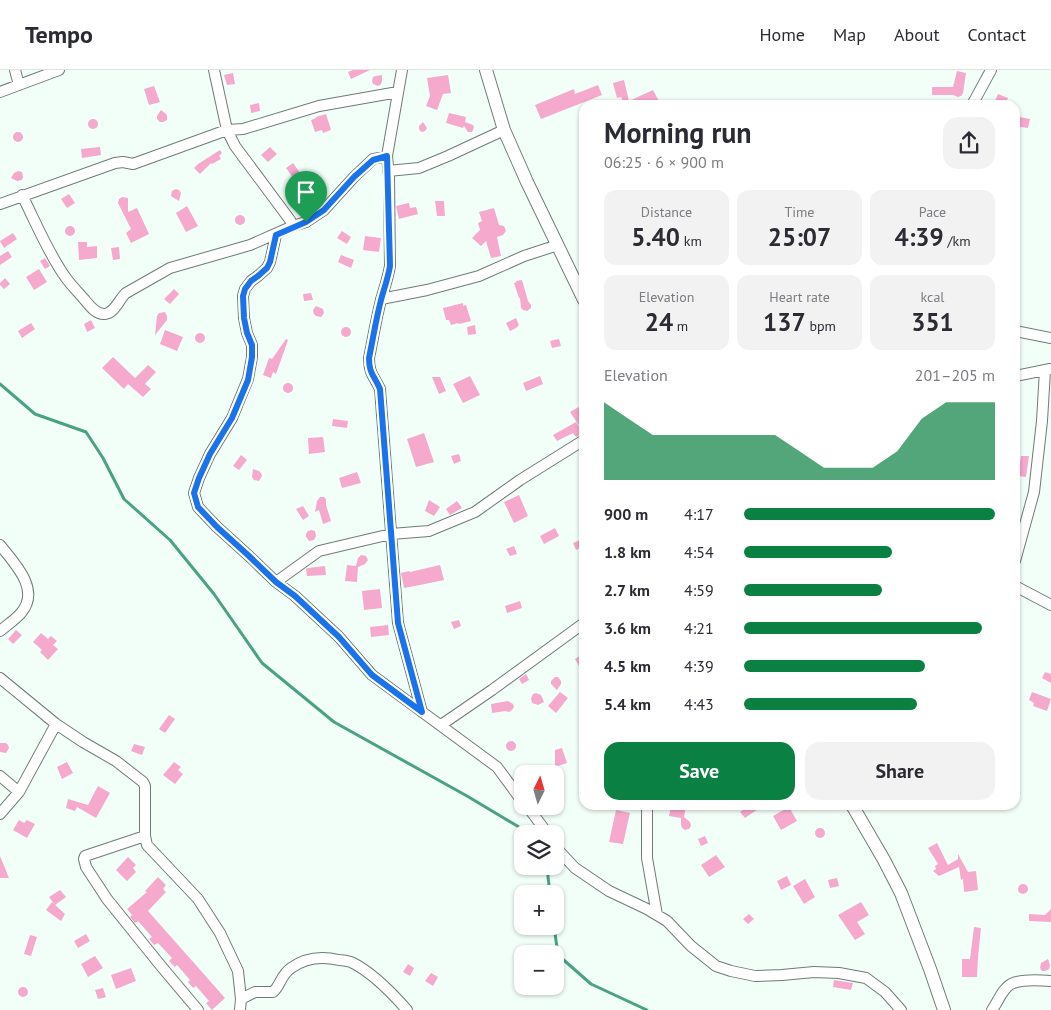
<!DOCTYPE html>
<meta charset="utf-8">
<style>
:root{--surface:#fff;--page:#f2f2f3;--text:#2b2b33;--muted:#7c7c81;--line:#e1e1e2;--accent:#0b8043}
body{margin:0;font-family:"PT Sans",sans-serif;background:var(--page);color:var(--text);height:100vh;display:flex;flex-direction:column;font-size:19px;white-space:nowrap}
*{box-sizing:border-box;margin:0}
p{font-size:16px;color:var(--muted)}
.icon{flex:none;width:28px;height:28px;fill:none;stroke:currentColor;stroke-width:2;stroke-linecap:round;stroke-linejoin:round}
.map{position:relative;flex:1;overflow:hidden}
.side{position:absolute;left:579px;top:30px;width:441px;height:710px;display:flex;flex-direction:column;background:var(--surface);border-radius:15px;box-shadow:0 1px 4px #0004}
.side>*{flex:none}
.needle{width:32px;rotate:5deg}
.tools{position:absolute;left:514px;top:695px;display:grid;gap:10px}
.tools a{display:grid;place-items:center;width:50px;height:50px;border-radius:10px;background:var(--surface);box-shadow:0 1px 4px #0004;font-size:25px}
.pin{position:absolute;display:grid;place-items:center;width:42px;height:42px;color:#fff;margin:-51px -21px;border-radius:50% 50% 50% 0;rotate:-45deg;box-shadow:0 0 5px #0007}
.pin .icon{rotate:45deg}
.round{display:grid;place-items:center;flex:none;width:52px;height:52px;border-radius:15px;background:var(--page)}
.summary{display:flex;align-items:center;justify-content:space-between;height:85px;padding:0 25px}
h1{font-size:28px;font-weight:700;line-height:38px}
.stats{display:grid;grid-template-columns:repeat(3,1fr);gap:8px;height:85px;padding:5px 25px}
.stats div{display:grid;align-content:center;border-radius:12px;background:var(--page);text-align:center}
.stats b{font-size:25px;font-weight:700}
.stats small{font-size:14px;font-weight:400}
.stats p{font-size:14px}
.chart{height:140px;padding:10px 25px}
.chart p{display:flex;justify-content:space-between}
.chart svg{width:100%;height:90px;margin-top:5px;fill:var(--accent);opacity:.7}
.primary-button{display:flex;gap:10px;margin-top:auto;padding:10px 25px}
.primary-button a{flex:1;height:58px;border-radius:15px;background:var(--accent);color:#fff;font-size:20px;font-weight:700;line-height:58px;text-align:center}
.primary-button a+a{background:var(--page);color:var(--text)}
ul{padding:0 25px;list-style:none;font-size:16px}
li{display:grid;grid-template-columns:80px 60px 1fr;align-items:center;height:38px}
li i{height:12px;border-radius:6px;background:var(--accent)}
header{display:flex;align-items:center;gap:30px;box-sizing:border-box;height:70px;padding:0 25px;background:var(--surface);border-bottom:1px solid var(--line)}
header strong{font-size:24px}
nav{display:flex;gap:28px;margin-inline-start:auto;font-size:18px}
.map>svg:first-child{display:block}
</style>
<header>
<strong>Tempo</strong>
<nav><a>Home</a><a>Map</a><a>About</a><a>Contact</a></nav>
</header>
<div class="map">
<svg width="1051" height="940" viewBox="0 0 1051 940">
<rect width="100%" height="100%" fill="#f2fff9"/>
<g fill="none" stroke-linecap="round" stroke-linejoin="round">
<path stroke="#4aa183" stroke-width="3" d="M0 314 35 344 86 362 103 388 124 429 170 470 214 524 262 593 334 652 467 726 519 757 524 764
M546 796 547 798 550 824
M554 856 558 885 591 914 647 940"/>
</g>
<path fill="#f5a9cd" d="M353 0H370L351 9 348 2Z
M957 1 966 3 963 23 961 26 958 27 953 25H932V17H953Z
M233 3 235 14 227 15 224 5Z
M382 5V11L381 14 378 16 373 14 372 11 373 7 376 6Z
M448 5 451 23 443 24 437 40 426 36 430 26 427 8Z
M624 10 629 31 653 20 661 35H621L624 34 621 27 617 28 613 13Z
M598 15 602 25 541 49 535 35 574 19 575 24Z
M154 16 160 32 149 35 144 19Z
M998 24 1008 28 1005 35H993Z
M259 33 260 41 251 43 250 35Z
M161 40 166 44 167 46V50L163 52H160L157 49V46Z
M449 43 466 47 465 52 473 55 474 57 473 60 472 62H468L464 56 463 58 446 53Z
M326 44 331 60 323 63 322 60 315 62 311 50 316 48V47Z
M1015 46 1030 49 1028 58 1015 56Z
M88 54a5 5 0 1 1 10 0a5 5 0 1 1-10 0Z
M423 52 427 58 426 60 423 62 420 61 419 59V56Z
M13 67a5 5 0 1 1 10 0a5 5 0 1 1-10 0Z
M100 77 101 85 82 88 81 79Z
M270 77 277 84 268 92 261 85Z
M220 80 222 83 219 86 221 89 212 94 211 93 200 104 194 98 198 94Z
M293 93 305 110 298 115 286 98Z
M18 101 22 102 23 107 22 110 17 111 11 108 14 103Z
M176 119 179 120 181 123 179 131 171 126 172 121Z
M69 124 75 133 67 138 61 129Z
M122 127 128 128V142L137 138 149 164 131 173 126 163 131 159 118 133 119 129Z
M435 131H444L445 146H437Z
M409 133 410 138 416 137 418 144 399 149 396 136Z
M187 136 198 156 186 162 176 143Z
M494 138 499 155 504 156 506 161 503 165 497 167 501 186 491 188 486 171 481 176 472 168 480 160 478 153 482 151 479 142Z
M235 150a5 5 0 1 1 10 0a5 5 0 1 1-10 0Z
M65 161a5 5 0 1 1 10 0a5 5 0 1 1-10 0Z
M342 161 351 167 347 174 337 168Z
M13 163 17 169 4 178 0 171Z
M365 166 381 168 379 182 363 180Z
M78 172H87V177L97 176V188L79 190Z
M119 177 120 189 113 190 111 178Z
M8 181 12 187 0 195V186Z
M341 185 354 190 351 198 338 192Z
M45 188 50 196 45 199 40 191Z
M39 199 47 212 34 220 26 207Z
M5 208 10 214 4 219 0 215V213Z
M522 210 528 231 531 235V238L527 241 523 240 521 238 520 228H519L514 213 517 212 516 211Z
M174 219 179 224 170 234 164 229Z
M311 223 313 230 304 231 303 224Z
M463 233V236L466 235 471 251 459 254 458 253 451 255 449 250H446L443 238Z
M316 236 323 239 324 243 321 247 316 246 314 244 313 240Z
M165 242 167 246V250L155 265 157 246 159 243Z
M516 248 519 255 516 258 510 261 506 253Z
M91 250 95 258 87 262 84 254Z
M31 253 35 259 22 268 18 261Z
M475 255 476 264 468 265 467 257Z
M341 262a5 5 0 1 1 10 0a5 5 0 1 1-10 0Z
M165 260 183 267 177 281 160 274Z
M195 268a5 5 0 1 1 10 0a5 5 0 1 1-10 0Z
M286 269 288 270 276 304 273 302 271 308 263 305 269 288 272 289Z
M559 269 561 276 552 278 550 271Z
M113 287 135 308 148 295 156 302 145 314 151 319 143 327 128 314 124 319 102 298Z
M470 306 480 325 463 333 453 314Z
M540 306 543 314 526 321 523 313Z
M432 307H440L446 321 439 324Z
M283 318a5 5 0 1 1 10 0a5 5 0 1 1-10 0Z
M584 334V363L570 342Z
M333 349 348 351 347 358 332 356Z
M576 352 583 363 576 367 573 363 557 371 553 365Z
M424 363 434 392 416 397 407 369Z
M323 367 325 382 309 384 308 368Z
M459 384 461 391 454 394 451 386Z
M241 385 247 390 239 400 233 396Z
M1021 386H1029L1026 407 1018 406Z
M253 399 259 401 261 403 262 406 259 411 254 410 252 407Z
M357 402 361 413 342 418 339 408Z
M519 425 528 446 514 453 504 432Z
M320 427H324L326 429V435L331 451 323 454 319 440 315 442 317 431Z
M429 430 440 437 434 446 425 441Z
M457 431 462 438 450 445 446 439Z
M303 436 309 446 303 450 296 439Z
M555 458 559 466 544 474 540 466Z
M311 460 315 461 316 466 314 470 309 471 306 467V464L308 461Z
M580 470 584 476 576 480 573 473Z
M514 476 517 484 510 486 506 479Z
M361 485 366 486 368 490 365 494 358 497 357 512 345 511 347 495 356 496 358 488Z
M440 495 444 510 425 514 404 518 401 503 409 501 410 502Z
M325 496 326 505 307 506 306 499 308 498Z
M380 519 382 538 364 540 362 521Z
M520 531 522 538 507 543 505 536Z
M459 550 461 556 454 559 451 552Z
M388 555 389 565 371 567 370 557Z
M16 560 22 565 13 574 8 569Z
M41 563 48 569 51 566 57 571 53 575 58 579 48 590 40 582 42 580 33 572Z
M581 585 584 589V605L575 589Z
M1045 602 1051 604V613L1042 608Z
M526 604 529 610 522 614 519 609Z
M555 607H558L561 611V614L557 620 551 614V611Z
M560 622 568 628 556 643 548 636Z
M1032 622 1051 629 1047 641 1033 636 1034 633 1029 630Z
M536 623 541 625 544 632 538 635 532 633 531 628 533 624Z
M508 631 513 634 514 637 512 640 509 642 505 641 492 643 491 634Z
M169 645 175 649 165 663 159 659Z
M506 676a5 5 0 1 1 10 0a5 5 0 1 1-10 0Z
M0 673H6L8 675 9 678 6 683 0 682Z
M134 674 145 677 142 685 131 681Z
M562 678 567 693 555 697V680Z
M67 692 73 703 62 709 57 697Z
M174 692 181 697 178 700 183 704 175 714 163 705Z
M98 716 110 723 96 748 77 737 75 741 66 738 68 729 88 735Z
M671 735 686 736 684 747 690 752 691 756 689 759 685 760 682 758 681 755V748L669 746Z
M750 735H764L745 748 740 742Z
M789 737 797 751 781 760 773 746Z
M616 740 630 743 623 774 609 772Z
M19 750 24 753 27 750 35 754 27 768 13 760Z
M815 763a5 5 0 1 1 10 0a5 5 0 1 1-10 0Z
M705 766 708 773 701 776 698 769Z
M937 773 948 795 958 789V784L968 802 976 801 978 820 964 822 963 809 961 810 959 797 939 806 933 801 936 799 935 796 938 794 928 778Z
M716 785 725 797 709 807 701 795Z
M0 786 9 808H0Z
M128 787 136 795 133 798 136 802 127 811 116 800Z
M787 806 791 815 781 820 777 811Z
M158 807 166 815 163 819 166 822 148 841 225 928 212 940 206 933 209 931 196 916 193 918 188 912 190 910 177 895 175 897 169 891 172 888 158 873 154 875 149 869 152 867 138 851 135 853 130 847 132 845 127 839 147 822 145 821Z
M837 808 839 816 830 818 828 810Z
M805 809 815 827 804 834 793 816Z
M1018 819a5 5 0 1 1 10 0a5 5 0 1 1-10 0Z
M60 820 66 827 55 835 49 827Z
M52 832 65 844 61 851 46 840Z
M861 832 869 845 857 852 865 864 855 870 838 845Z
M1051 839V852L1029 851V844L1045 845Z
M749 844 754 849 748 854 743 849Z
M974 857 981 858 978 887 977 907H962V889H970Z
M86 864 90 871 78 878 74 871Z
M30 865 37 867 31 886 24 884Z
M95 886 103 898 88 907 81 894Z
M1048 889 1050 895 1049 899 1045 901H1042L1040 898 1041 893Z
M408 894 414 898 410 906 403 902Z
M131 898 136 911 116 919 111 905Z
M431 903 438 907 433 916 425 911Z
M834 910 853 913 851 920 833 917Z
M18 922a5 5 0 1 1 10 0a5 5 0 1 1-10 0Z
M103 918 106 927 98 929 95 920Z"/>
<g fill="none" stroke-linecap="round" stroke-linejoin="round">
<g stroke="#707b76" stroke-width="12">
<path id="minor" d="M15 0 19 15
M214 0 227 60 235 76 290 150 293 156 306 152 324 140 354 107 373 89 387 86
M402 0 387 86 389 107 390 196C388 208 384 219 381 230 376 249 373 269 369 288 369 304 374 306 380 319L398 553 422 642
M0 22 59 0
M972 35 991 0
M388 101 419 98 448 86 504 60
M22 125C35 151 49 185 66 208 71 215 78 222 84 229 89 235 96 245 105 244 115 243 119 229 126 223L170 198 250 175 293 156
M0 134 115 93 123 92 133 94 227 60 243 59 319 36 398 22
M276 165 270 192 267 198 258 206 251 211 245 219 243 226 244 248 247 263 252 275V287L248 309 232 348 210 384 199 408 194 423 198 437 217 457 249 486 276 512 295 526 339 567 372 605 497 697 522 731
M381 229 427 220 479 206 524 186 558 175
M1015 261 1051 268
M1015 306 1050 299
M0 475C15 494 41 520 21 543 15 550 7 555 0 561
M1015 491 1034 422 1042 351 1045 300
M276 512 319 481 391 464 429 461 475 442 520 410 584 370
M1015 516 1051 535
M0 608 56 654 83 672 116 691 143 712 145 716V766L147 775 198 829 220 863 238 901 241 929 240 940
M441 655 492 620 584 553
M0 706 19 722
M647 735V788L657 845
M527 736 548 764
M0 744 19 722 56 654
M145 766 85 786 84 789 86 797 107 829 161 896 198 940
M555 775 560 782 575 798 609 821 647 839 667 851 691 876 716 896 731 901 755 906 782 905 814 902 839 903 866 908 885 922 901 940
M241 929 255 922H273C281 915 280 906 291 898 306 887 322 886 339 890 343 890 347 891 351 892 370 901 393 924 407 940
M992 940C998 932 1002 919 1011 914 1021 909 1040 910 1051 911"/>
</g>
<g stroke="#707b76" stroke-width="14">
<path id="tertiary" d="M486 0 504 60 527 112 584 230
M852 735 884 790 901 823 930 899 944 940"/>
</g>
<use href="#minor" stroke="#fff" stroke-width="10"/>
<use href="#tertiary" stroke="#fff" stroke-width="12"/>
</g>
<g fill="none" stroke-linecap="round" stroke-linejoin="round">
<g stroke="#fff" stroke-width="10">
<path id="route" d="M387 86 390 196C388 208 384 219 381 230 376 249 373 269 369 288 369 304 374 305 380 319L398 553 422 642 372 605 339 567 295 526 276 512 249 486 217 457 198 437 194 423 199 408 210 384 232 348 248 310 252 287V275L247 263 244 248 243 226 245 219 251 211 258 206 267 198 270 192 276 165 306 152 324 140 354 107 373 90Z"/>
</g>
<use href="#route" stroke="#1a73e8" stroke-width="6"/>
</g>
</svg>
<div class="tools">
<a><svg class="needle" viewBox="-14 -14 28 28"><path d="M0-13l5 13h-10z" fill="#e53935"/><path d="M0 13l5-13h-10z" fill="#7c7c81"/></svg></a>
<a><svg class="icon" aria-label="layers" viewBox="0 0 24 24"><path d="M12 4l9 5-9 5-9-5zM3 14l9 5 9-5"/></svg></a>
<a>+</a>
<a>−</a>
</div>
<div class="pin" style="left:306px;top:152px;background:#1e9e55"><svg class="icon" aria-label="arrive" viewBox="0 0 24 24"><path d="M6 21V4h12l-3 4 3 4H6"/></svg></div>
<section class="side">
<div class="summary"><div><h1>Morning run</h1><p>06:25 · 6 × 900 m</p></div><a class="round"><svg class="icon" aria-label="share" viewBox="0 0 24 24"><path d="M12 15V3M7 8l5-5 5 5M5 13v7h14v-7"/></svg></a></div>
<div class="stats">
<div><p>Distance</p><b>5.40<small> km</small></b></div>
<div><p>Time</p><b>25:07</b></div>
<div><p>Pace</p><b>4:39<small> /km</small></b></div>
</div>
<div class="stats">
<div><p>Elevation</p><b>24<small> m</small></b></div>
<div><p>Heart rate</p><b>137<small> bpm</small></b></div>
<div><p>kcal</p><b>351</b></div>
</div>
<div class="chart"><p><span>Elevation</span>201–205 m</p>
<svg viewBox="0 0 160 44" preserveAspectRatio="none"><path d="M0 44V6L10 14L20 22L30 22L40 22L50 22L60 22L70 22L80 30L90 38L100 38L110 38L120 30L130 14L140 6L150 6L160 6V44z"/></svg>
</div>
<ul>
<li><b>900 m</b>4:17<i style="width:100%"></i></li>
<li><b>1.8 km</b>4:54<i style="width:59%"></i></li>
<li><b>2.7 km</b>4:59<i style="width:55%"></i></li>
<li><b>3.6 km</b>4:21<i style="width:95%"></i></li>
<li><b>4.5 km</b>4:39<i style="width:72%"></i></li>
<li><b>5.4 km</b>4:43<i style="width:69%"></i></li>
</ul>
<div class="primary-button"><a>Save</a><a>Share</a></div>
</section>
</div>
